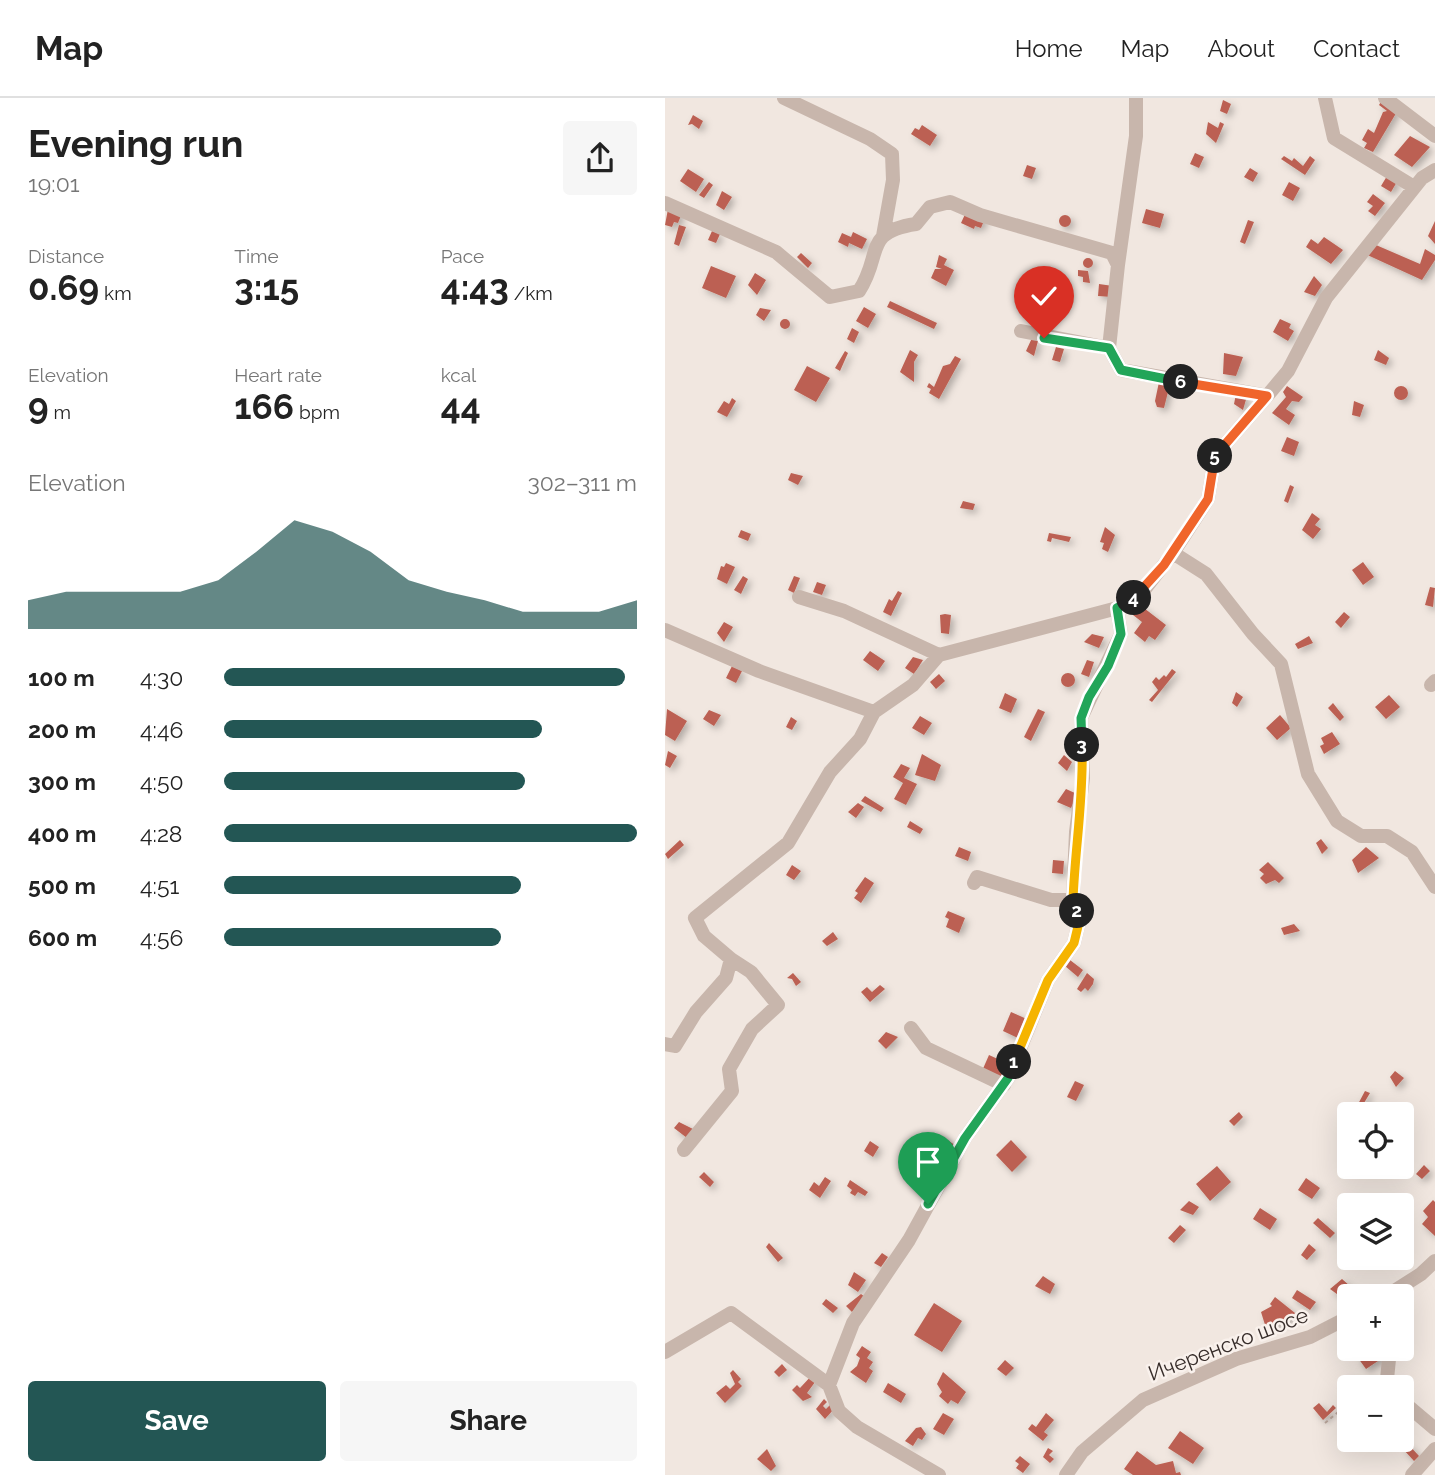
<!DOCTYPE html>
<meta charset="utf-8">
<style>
:root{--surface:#fff;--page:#f6f6f6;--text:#222;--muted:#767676;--line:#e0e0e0;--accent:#235654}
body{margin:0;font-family:Raleway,sans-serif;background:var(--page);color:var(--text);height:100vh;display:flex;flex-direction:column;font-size:26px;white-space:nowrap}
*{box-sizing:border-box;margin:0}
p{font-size:23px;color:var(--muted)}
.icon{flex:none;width:38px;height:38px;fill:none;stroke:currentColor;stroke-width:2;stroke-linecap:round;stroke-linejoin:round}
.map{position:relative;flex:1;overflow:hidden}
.sheet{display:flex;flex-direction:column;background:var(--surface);width:665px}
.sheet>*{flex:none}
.buttons{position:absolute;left:672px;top:1004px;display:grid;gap:14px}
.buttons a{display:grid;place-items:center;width:77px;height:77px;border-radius:7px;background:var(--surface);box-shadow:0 7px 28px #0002;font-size:35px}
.pin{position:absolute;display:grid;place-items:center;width:60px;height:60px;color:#fff;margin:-72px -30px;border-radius:50% 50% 50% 0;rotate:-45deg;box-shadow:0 0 7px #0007}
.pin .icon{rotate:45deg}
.km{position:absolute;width:35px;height:35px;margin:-18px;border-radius:50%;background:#222;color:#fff;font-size:19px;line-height:35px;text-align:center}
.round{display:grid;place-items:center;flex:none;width:74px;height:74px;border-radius:7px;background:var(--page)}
.head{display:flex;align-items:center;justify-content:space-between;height:119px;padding:0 28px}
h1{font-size:38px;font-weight:700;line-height:52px}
.figures{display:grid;grid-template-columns:repeat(3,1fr);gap:10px;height:119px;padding:7px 28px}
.figures div{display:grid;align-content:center}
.figures b{font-size:35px;font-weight:700}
.figures small{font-size:19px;font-weight:400}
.figures p{font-size:19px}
.chart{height:196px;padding:14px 28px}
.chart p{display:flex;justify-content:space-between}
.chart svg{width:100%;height:126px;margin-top:7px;fill:var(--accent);opacity:.7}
.action{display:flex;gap:14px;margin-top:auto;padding:14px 28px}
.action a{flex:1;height:80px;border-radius:7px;background:var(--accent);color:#fff;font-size:28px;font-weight:700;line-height:80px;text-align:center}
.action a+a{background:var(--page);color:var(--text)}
ul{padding:0 28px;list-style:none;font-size:23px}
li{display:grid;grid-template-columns:112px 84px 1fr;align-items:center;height:52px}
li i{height:18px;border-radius:9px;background:var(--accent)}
header{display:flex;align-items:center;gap:42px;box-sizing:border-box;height:98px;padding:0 35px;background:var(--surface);border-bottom:2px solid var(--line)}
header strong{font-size:33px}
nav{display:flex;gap:38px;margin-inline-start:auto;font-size:24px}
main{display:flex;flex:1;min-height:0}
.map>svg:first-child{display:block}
</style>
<header>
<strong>Map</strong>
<nav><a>Home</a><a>Map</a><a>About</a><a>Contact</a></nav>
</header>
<main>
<section class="sheet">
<div class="head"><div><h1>Evening run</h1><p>19:01</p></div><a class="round"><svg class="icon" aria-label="share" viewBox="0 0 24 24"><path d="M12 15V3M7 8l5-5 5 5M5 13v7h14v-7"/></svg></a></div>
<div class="figures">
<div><p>Distance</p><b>0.69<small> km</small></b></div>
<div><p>Time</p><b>3:15</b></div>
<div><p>Pace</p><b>4:43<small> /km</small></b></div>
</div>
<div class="figures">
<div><p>Elevation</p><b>9<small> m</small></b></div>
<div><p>Heart rate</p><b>166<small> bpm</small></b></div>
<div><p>kcal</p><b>44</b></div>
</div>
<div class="chart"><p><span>Elevation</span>302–311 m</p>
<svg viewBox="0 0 160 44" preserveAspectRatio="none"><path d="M0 44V34L10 31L20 31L30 31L40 31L50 27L60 17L70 6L80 10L90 17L100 27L110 31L120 34L130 38L140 38L150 38L160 34V44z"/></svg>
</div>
<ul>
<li><b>100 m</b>4:30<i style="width:97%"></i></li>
<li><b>200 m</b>4:46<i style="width:77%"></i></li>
<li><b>300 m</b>4:50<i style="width:73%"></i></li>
<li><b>400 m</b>4:28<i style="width:100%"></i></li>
<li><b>500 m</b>4:51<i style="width:72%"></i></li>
<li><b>600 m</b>4:56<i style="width:67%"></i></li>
</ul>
<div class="action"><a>Save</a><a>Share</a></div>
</section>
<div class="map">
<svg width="770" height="1377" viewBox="0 0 770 1377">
<defs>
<filter id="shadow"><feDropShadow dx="3.5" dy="3.5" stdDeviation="3.5" flood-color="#0004"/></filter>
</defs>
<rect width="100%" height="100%" fill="#f1e7e0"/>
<path fill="#bc6152" filter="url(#shadow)" d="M558 2 566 6 562 16 555 13Z
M717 2 733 12 708 54 699 50 702 45 697 42 703 31 709 35 718 14 722 13 714 7Z
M28 17 38 23 34 31 27 26 23 27Z
M543 24 553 30 555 24 559 26 551 45 541 36Z
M257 27 272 37 265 48 246 36 250 30 254 32Z
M745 38 765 49 747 69 729 57Z
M530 55 539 59 534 70 525 66Z
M619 58 627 63 629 60 638 68 645 58 650 62 640 77 616 61Z
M362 67 371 70 367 81 358 78Z
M585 70 593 75 588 84 579 79Z
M23 71 39 81 31 94 15 83Z
M722 78 733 82 726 94 716 88Z
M44 84 48 87 39 100 34 97Z
M624 84 635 90 628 103 617 97Z
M57 93 67 99 59 112 51 107Z
M708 96 720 105 710 118 703 113 708 108 702 104Z
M3 111 17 115 13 125 9 124 7 129 0 127Z
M481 111 499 116 495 130 477 125Z
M302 112 320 120 316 130 310 128 309 131 296 125Z
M394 123a6 6 0 1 1 12 0a6 6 0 1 1-12 0Z
M583 122 589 124 580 146 575 144Z
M770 123V146L763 138Z
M14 127 21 129 14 148 9 146Z
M47 133 55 136 51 145 43 142Z
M188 134 202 141 197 151 184 145 183 149 173 144 177 135 186 139Z
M659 139 678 152 666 166 641 149 646 141 653 146Z
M704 144 755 166 760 151 770 157V162L757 182 698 155Z
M136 155 147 165 143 170 132 159Z
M274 157 282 161 279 167 289 172 281 188 266 180 270 171H277L271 169Z
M418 165a5 5 0 1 1 10 0a5 5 0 1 1-10 0Z
M46 168 71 178 61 200 37 190Z
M413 172 423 173 425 185 418 184V179L413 178Z
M90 175 101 182 92 197 83 187Z
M649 178 657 187 650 198 639 194Z
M434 186 448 188 447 199 433 198Z
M225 203 272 225 269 231 222 209Z
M199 209 211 216 203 230 191 223Z
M95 210 106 212 99 223 91 217Z
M115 226a5 5 0 1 1 10 0a5 5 0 1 1-10 0Z
M615 221 626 226 624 230 629 233 623 243 608 234Z
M187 230 194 234 189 245 182 241Z
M367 240 373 243 369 258 361 253Z
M391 249 399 251 395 264 387 262Z
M245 252 253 257 249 264V284L235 274Z
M713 252 724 260 721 267 709 262Z
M180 253 183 255 175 273 170 270Z
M559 255 578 259 571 278 558 276Z
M290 258 296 261 274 301 264 295 266 291 262 289 264 285 269 289 278 268 285 266Z
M142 268 165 280 151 304 129 292Z
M494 284 505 286 499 310 492 309 490 303Z
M622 288 638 299 634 304 627 303 621 311 630 317 624 327 607 315 621 299 618 294Z
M729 295a7 7 0 1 1 14 0a7 7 0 1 1-14 0Z
M571 296 582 298 578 312 569 306Z
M67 300 71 303 62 319 52 314 59 303 64 306Z
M689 303 699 307 695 319 687 317Z
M622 339 634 344 629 358 616 353Z
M126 375 138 378 133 387 123 382Z
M625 387 629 389 623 405 619 403Z
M298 403 310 406 308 412 295 410Z
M647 415 655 421 650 427 656 431 648 441 637 432Z
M440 429 450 437 443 454 437 451 439 445 435 444Z
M76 432 86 436 83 443 73 439Z
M384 435 406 439 404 444 387 440 386 444 382 443Z
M698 464 709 479 698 487 687 472Z
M61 465 70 469 62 486 52 481 56 468 59 469Z
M78 478 83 481 76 496 69 492Z
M129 478 135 480 129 495 123 492Z
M152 484 161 487 157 497 148 494Z
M765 489 770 490 768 509 760 507Z
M233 493 237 495 226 518 218 514 224 501 227 503Z
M475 507 501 527 490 542 484 538 480 544 469 535 477 524 468 517Z
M679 514 685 519 676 530 670 524Z
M280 516 286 517 284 536 276 535 275 517Z
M59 524 68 529 59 544 52 535Z
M427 536 439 539 434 550 419 544Z
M644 538 648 545 633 551 630 546Z
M205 553 220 563 213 573 198 562Z
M248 559 258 562 249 576 240 570Z
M422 562 429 564 424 579 416 576Z
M67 568 77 573 71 585 61 580Z
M507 571 511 574 487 604 484 602 493 592 487 584 491 579 494 582 499 577 501 579Z
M396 582a7 7 0 1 1 14 0a7 7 0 1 1-14 0Z
M274 576 280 583 271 591 265 584Z
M571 594 578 599 572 609 567 605Z
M340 595 352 601 346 615 334 610Z
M724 597 735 609 721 621 710 609Z
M668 605 679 619 675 623 663 610Z
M2 611 22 623 10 643 0 637Z
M373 611 380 614 366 643 359 639Z
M44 612 56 617 49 628 38 621Z
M615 617 626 630 612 642 601 630Z
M255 618 267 625 259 637 247 630Z
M126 619 132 623 127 632 121 629Z
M667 634 675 646 659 656 655 648 659 646 656 640Z
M3 653 12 658 5 670 0 667Z
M257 656 276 667 270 683 250 677Z
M399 657 407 664 402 673 393 665Z
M236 666 245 670 239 680 252 686 241 707 229 701 238 685 228 679Z
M401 691 412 696 406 710 392 704Z
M200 698 219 710 216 714 196 703Z
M193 705 199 709 191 720 183 714Z
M245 723 258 731 255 736 242 729Z
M656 741 663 750 657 756 651 745Z
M15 742 19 747 3 761 0 756Z
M294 749 306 754 303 763 290 758Z
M701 749 714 760 693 775 687 762Z
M388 762 399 763 398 776 387 775Z
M603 764 619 780 614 785 610 782 601 786 595 780 599 776 594 772Z
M127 767 136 773 129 782 121 777Z
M200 779 209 785 196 805 189 800 193 795 190 793Z
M283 813 300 820 294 835 281 829 284 821 280 819Z
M629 826 635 833 619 837 616 830Z
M168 834 173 841 162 848 157 843Z
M405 862 418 872 413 879 400 868Z
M128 875 136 884 131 888 127 881 122 880Z
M422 875 429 881 428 886 423 893 420 890 416 894 412 891Z
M215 887 220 891 205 904 196 894 202 889 207 894Z
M346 914 364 922 355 941 338 933Z
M221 934 233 939 221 951 213 943Z
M324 957 346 967 339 983 317 973Z
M730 973 739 980 731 989 725 979Z
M410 983 419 987 411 1003 402 999Z
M700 993 705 995 696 1010 692 1008Z
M574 1014 578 1019 569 1028 564 1023Z
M14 1024 28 1031 22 1040 9 1030Z
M273 1036 293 1049 281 1068 261 1055Z
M346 1042 362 1059 347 1074 331 1057Z
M205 1043 214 1049 208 1059 199 1053Z
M257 1067 277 1079 265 1098 245 1086Z
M759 1067 765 1073 757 1081 751 1076Z
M552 1068 566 1084 545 1103 531 1086Z
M39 1074 49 1084 45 1089 34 1079Z
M160 1079 166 1083 155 1100 144 1092 149 1084 154 1088Z
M641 1080 655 1090 647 1101 633 1092Z
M185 1082 203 1094 200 1098 193 1094 190 1098 185 1095 187 1092 182 1088Z
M768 1102 770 1104V1138L757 1126 763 1119 758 1113Z
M524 1103 534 1109 528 1117 515 1112Z
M595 1110 612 1121 605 1132 588 1121Z
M653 1120 670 1135 665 1140 648 1125Z
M515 1127 521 1132 509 1145 503 1140Z
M104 1145 118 1160 113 1164 101 1149Z
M644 1146 651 1152 642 1162 636 1157Z
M217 1155 223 1159 216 1169 209 1165Z
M189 1174 201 1182 193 1194 183 1187Z
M378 1178 390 1186 385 1196 370 1188Z
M677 1181 685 1188 676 1199 665 1191Z
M632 1192 651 1204 645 1212 627 1200Z
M196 1196 200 1199 187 1214 181 1208Z
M610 1199 630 1215 624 1222 601 1230 596 1214 607 1208 605 1206Z
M161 1201 173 1210 168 1215 157 1206Z
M269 1205 297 1223 277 1254 249 1237Z
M197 1248 206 1254 202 1260 208 1264 204 1270 208 1273 201 1285 185 1274 192 1268 195 1260 191 1257Z
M703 1251H716L717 1255 716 1261 701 1271 693 1260Z
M340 1262 349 1270 341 1278 332 1271Z
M117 1266 122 1272 114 1279 109 1274Z
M68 1272 76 1281 73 1284 77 1288 60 1305 51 1295 61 1287 65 1291 70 1286 65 1275Z
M278 1274 301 1294 293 1306 286 1302 283 1306 274 1298 277 1294 272 1286Z
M148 1276 153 1280 142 1295 147 1299 138 1303 127 1292 132 1287 135 1290Z
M684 1278 692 1285V1290H684V1299L675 1288Z
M223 1285 241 1296 236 1305 218 1294Z
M159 1301 162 1304 158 1308 161 1311 165 1307 169 1311 160 1321 151 1311Z
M654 1305 662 1314 668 1307 671 1310 658 1322 648 1310Z
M278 1315 289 1321 279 1337 268 1331Z
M381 1315 389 1322 379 1334 383 1337 378 1343 363 1331 367 1326 371 1329Z
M256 1329 261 1336 257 1342 253 1340 248 1348 240 1343 251 1330Z
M515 1333 539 1350 528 1366 503 1350Z
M743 1346 754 1358 749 1363 738 1351Z
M383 1350 388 1353 384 1357 389 1361 385 1365 378 1359Z
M102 1351 111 1368 106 1373 92 1361Z
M472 1353 491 1367 508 1363 511 1375 515 1374 516 1377H468L459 1371Z
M355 1358 365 1366 358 1375 351 1370 354 1366 350 1363Z"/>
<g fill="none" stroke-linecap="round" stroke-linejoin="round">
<path stroke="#b4a096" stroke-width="2" stroke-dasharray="3.5 3.5" stroke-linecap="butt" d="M703 1290 709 1285
M660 1325 684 1305"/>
<path stroke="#c8b6ac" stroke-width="14" d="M119 0 205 41 227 56 228 82 218 138
M660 0 669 40 749 89
M720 0 770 38
M0 105 111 154 165 199 194 193C218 157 197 134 251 126L265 109 285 104 315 117 447 155 453 167 444 250 456 272 602 298 623 273 661 200 757 80 770 72
M453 167 471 38V0
M356 233 444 250
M508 455 541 476 588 536 616 566 643 676 672 723 696 738H722L747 754 770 789
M134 499 179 513 274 557
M0 532 94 573 209 614 248 587 274 557 460 508 479 492 508 455 543 401 550 358 602 298
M766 587 770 583
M309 785 312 779 386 802H408
M246 930 261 950 339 987
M0 946 10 948 31 914 61 880 66 861 39 838 30 820 123 745 165 674 195 641 209 614
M19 1052 67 993 64 971 87 931 113 907 86 874 66 861
M720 1199 756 1176 770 1163
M725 1251 722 1281 726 1290
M0 1254 66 1215 164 1287 174 1313 192 1329 274 1377
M164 1287 188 1225 244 1142 300 1040 343 980 383 882 409 845 415 820 408 802 411 734 418 680 416 620 456 536 452 510
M737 1303 770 1331
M401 1377 417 1354 478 1302 571 1261 645 1239 684 1219
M747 1377 770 1351"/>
</g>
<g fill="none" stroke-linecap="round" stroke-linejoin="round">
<g stroke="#fff" stroke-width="14">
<path id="split-1" d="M263 1106 300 1040 343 980 349 964"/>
</g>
<g stroke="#fff" stroke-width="14">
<path id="split-2" d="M349 964 383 882 409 845 415 820 412 813"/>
</g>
<g stroke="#fff" stroke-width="14">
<path id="split-3" d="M412 813 408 802C410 750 419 698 417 647"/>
</g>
<g stroke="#fff" stroke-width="14">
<path id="split-4" d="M417 647 416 620 424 599 443 568 456 536 452 510 469 500"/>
</g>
<g stroke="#fff" stroke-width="14">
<path id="split-5" d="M469 500 499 467 543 401 550 358"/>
</g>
<g stroke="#fff" stroke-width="14">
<path id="split-6" d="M516 284 602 298 550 358"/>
</g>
<g stroke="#fff" stroke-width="14">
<path id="split-7" d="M379 240 444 250 456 272 516 284"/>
</g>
<use href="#split-1" stroke="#22a559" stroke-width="9"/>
<use href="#split-2" stroke="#f5b400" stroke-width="9"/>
<use href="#split-3" stroke="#f5b400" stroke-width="9"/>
<use href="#split-4" stroke="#22a559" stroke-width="9"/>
<use href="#split-5" stroke="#f0652b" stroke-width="9"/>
<use href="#split-6" stroke="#f0652b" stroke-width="9"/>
<use href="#split-7" stroke="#22a559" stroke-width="9"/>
</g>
<g text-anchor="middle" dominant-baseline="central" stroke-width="5" stroke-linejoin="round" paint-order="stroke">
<g font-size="21" fill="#372d2a" stroke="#f9f1ec">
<text transform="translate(563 1246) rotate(-21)">Ичеренско шосе</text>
</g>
</g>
</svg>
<div class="buttons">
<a><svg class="icon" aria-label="locate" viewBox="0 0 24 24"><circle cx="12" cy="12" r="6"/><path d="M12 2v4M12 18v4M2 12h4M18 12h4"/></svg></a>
<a><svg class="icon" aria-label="layers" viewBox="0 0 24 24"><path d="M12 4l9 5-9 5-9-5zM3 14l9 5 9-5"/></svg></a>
<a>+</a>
<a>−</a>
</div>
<div class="pin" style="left:263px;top:1106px;background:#1e9e55"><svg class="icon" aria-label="arrive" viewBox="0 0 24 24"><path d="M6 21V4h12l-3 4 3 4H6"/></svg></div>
<div class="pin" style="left:379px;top:240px;background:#d93025"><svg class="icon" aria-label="check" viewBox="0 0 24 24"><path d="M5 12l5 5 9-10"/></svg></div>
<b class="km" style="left:349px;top:964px">1</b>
<b class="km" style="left:412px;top:813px">2</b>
<b class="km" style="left:417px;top:647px">3</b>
<b class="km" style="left:469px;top:500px">4</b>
<b class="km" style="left:550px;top:358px">5</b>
<b class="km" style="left:516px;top:284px">6</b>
</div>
</main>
